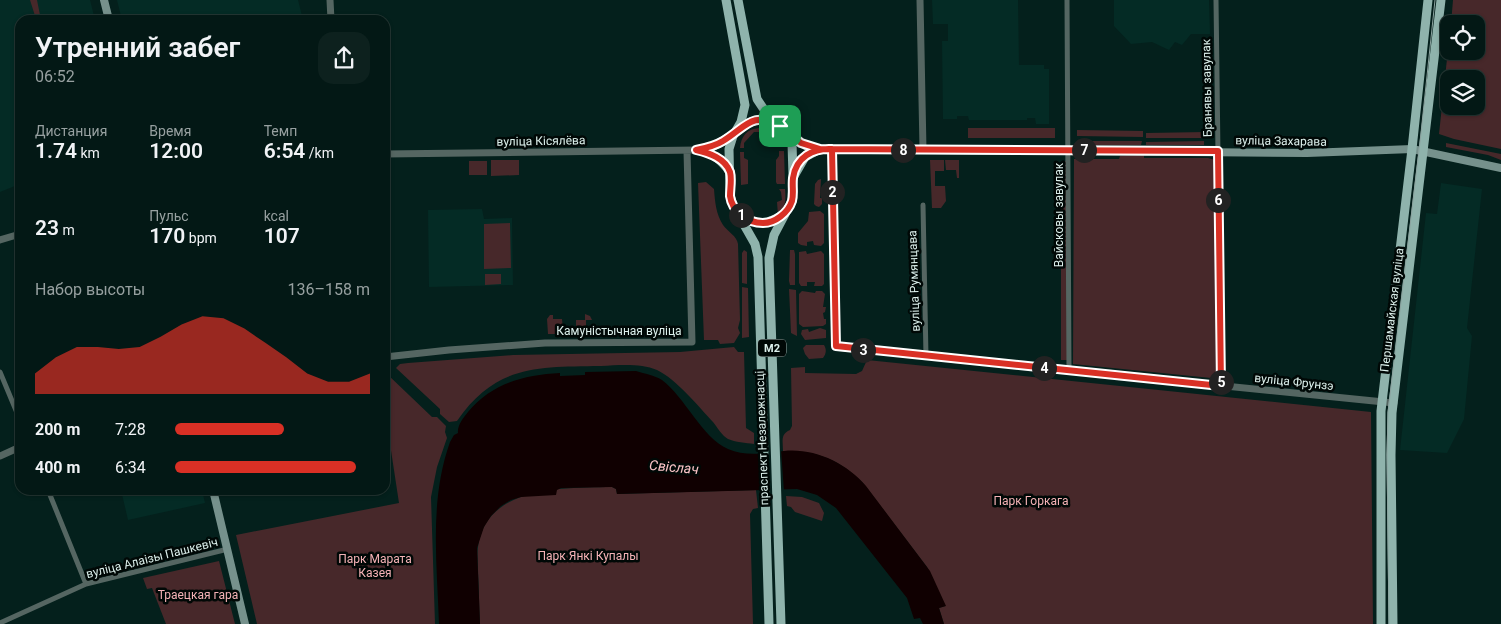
<!DOCTYPE html>
<html lang="ru">
<meta charset="utf-8">
<style>
:root{--surface:#031815;--page:#0d211e;--text:#f1f3f6;--muted:#97a0a0;--line:#243734;--accent:#d93025}
body{margin:0;font-family:Roboto,sans-serif;background:var(--page);color:var(--text);height:100vh;display:flex;flex-direction:column;font-size:19px;white-space:nowrap}
*{box-sizing:border-box;margin:0}
p{font-size:16px;color:var(--muted)}
.icon{flex:none;width:28px;height:28px;fill:none;stroke:currentColor;stroke-width:2;stroke-linecap:round;stroke-linejoin:round}
.map{position:relative;flex:1;overflow:hidden}
.details{position:absolute;left:15px;top:15px;width:375px;height:480px;display:flex;flex-direction:column;background:var(--surface);border-radius:15px;box-shadow:0 1px 4px #0004,0 0 0 1px var(--line)}
.details>*{flex:none}
.tools{position:absolute;left:1440px;top:15px;display:grid;gap:10px}
.tools a{display:grid;place-items:center;width:45px;height:45px;border-radius:10px;background:var(--surface);box-shadow:0 1px 4px #0004,0 0 0 1px var(--line);font-size:25px}
.pin{position:absolute;display:grid;place-items:center;width:42px;height:42px;color:#fff;margin:-21px;border-radius:10px;box-shadow:0 2px 8px #0006}
.km{position:absolute;width:25px;height:25px;margin:-12px;border-radius:50%;background:#222;color:#fff;font-size:14px;line-height:25px;text-align:center}
.round{display:grid;place-items:center;flex:none;width:52px;height:52px;border-radius:15px;background:var(--page)}
.overview{display:flex;align-items:center;justify-content:space-between;height:85px;padding:0 20px}
h1{font-size:28px;font-weight:600;line-height:38px}
.stats{display:grid;grid-template-columns:repeat(3,1fr);gap:8px;height:85px;padding:5px 20px}
.stats div{display:grid;align-content:center}
.stats b{font-size:21px;font-weight:600}
.stats small{font-size:14px;font-weight:400}
.stats p{font-size:14px}
.chart{height:140px;padding:10px 20px}
.chart p{display:flex;justify-content:space-between}
.chart svg{width:100%;height:90px;margin-top:5px;fill:var(--accent);opacity:.7}
ul{padding:0 20px;list-style:none;font-size:16px}
li{display:grid;grid-template-columns:80px 60px 1fr;align-items:center;height:38px}
li i{height:12px;border-radius:6px;background:var(--accent)}
.map>svg:first-child{display:block}
</style>
<div class="map">
<svg width="1501" height="624" viewBox="0 0 1501 624">
<rect width="100%" height="100%" fill="#04201c"/>
<path fill="#042b25" d="M0 0H90L95 20H20V184L0 192Z
M117 0H298L303 20H122Z
M932 0H1018L1019 65H1044V69H1049V124H1036L1035 118H1027V120H969L968 116H957V119H943L942 41H948V24H933Z
M1114 0H1209L1210 34H1191L1182 45 1175 42 1169 50 1152 42 1131 44 1114 26Z
M1441 183 1482 189 1467 328 1472 336 1464 419 1447 453 1400 450 1426 213 1437 214Z
M482 209 484 219 512 218 513 285 429 287 428 210Z
M121 490H202L205 503 128 520Z"/>
<path fill="#47282a" fill-rule="evenodd" d="M30 0H37L40 15 36 19Z
M1453 0H1501V149L1454 139 1439 134 1449 40V51H1476V24H1451ZM1449 79H1476V106H1449Z
M763 127C774 128 782 136 784 146L779 147V141L768 131H763Z
M759 128V132H754L744 143V148H740C741 136 747 129 759 128Z
M968 128H1055V138H968Z
M1077 130 1143 131V137L1077 136Z
M1206 132V138H1146V133Z
M1077 141H1142L1141 145H1077Z
M1204 141V145H1146V142Z
M1446 143 1501 154V160L1488 155 1446 147Z
M779 151H784L785 184H777L776 182V160L779 156Z
M740 152H744V158L748 160V184L741 185Z
M1144 155V158H1140H1208L1215 160 1221 379 1073 364 1074 159H1119L1120 156Z
M491 160H519V175L491 176Z
M930 160H944V171H935V186H945L946 201 941 208H932Z
M945 160H959V178H957L956 170H946Z
M469 161H487V175H469Z
M1061 161H1067L1068 360H1061Z
M821 179 820 198H822V204L819 207 816 206 814 204 815 184 818 180Z
M706 182 714 189C715 202 716 214 723 225 728 232 737 236 738 244L740 320 738 328 740 333 734 343 720 344 718 340H704L698 183Z
M779 189H785C786 199 786 207 778 215L777 202 782 200 781 192Z
M820 211 824 214V243L821 246 814 245 813 241 807 242V246L801 245 798 243V233L808 221 809 212Z
M510 223 511 268 484 269V224Z
M744 250 747 252V284L742 283V253Z
M790 250H794L795 254V285H790L789 281Z
M806 251 807 254 821 251 824 254V284L822 286H814L815 282H807V286H801L799 283V252Z
M485 274H501V284L485 285Z
M742 287 748 288 749 337 742 338Z
M789 289 796 290 797 336 791 333Z
M802 291 815 293 816 291H822L825 294 823 307H826L825 312 823 313 824 319H826V324L823 326 803 327 799 324V294Z
M585 314 590 316 592 320H586V332L592 333 580 334 576 330V320H585Z
M550 315H553V319H562L563 330 559 334H548L547 319Z
M820 328 826 330V338L805 340 801 334 802 330 808 329 809 332Z
M806 345H824C827 350 826 354 823 358L809 359 805 354 803 348Z
M734 347 738 352H744L746 428 754 433V444C746 443 735 442 728 439 722 436 717 427 713 422 699 407 676 379 657 370 641 363 619 365 601 366 539 367 496 364 457 421L449 422 440 414V409L396 368 400 364 408 363 513 355 680 352Z
M867 360 1371 412 1373 624H944L939 608 945 606 927 567 863 483C839 459 817 451 783 451 783 442 780 434 790 430L792 426 791 368 805 367V373L856 374 862 371Z
M386 373 432 417H437L446 426 445 432 447 438 437 467 431 497 435 624H257L236 535 399 503 385 411Z
M612 487 616 489 617 494 756 490 758 508 753 509 750 514 753 624H480C479 606 479 588 478 570 478 562 477 554 478 547 486 485 565 488 612 487Z
M786 496 802 497 819 503 824 513 822 521 795 512 791 507 787 506Z
M219 561 235 624H166L152 588 147 589 143 578Z"/>
<path fill="#100001" d="M636 371C645 374 654 375 662 380 685 397 702 438 728 449 746 457 765 453 784 451 815 448 846 463 866 486L930 571 946 606 939 608 944 624H923L920 618 914 619 907 598 836 508 817 495 797 489 617 494 616 489 612 487 561 488 557 490 556 495 521 497 511 500 501 506 491 516 484 527 477 548 480 624H439C437 563 429 501 450 442L454 435 458 433C457 426 463 418 468 412 492 383 524 375 560 373V376L585 375V372Z"/>
<path fill="#04201c" d="M781 449 784 492H761L759 451Z"/>
<g fill="none" stroke-linecap="round" stroke-linejoin="round">
<path stroke="#556662" stroke-width="5" d="M1067 0 1069 370
M1216 0 1221 386
M923 205 926 356
M0 372 20 420
M48 490 86 584
M0 623 86 584 228 549"/>
<path stroke="#556662" stroke-width="7" d="M330 0 331 20
M920 0 923 149
M832 149 835 345 837 347 1394 403
M385 154 697 150
M0 240 20 234
M385 357 449 350 545 343 692 342 687 151
M0 456 20 447"/>
<path stroke="#76918c" stroke-width="8" d="M104 0 109 20
M820 149 1307 153 1412 149 1501 168
M213 490 245 624"/>
<path stroke="#8fb3ac" stroke-width="9" d="M726 0 745 105 741 122 733 136 729 149 730 196 734 207 755 244 758 257 769 624
M738 0 757 99 763 108 787 133 792 143 793 176 792 201 774 235 769 258 781 624
M739 129C750 120 762 117 775 124
M789 135 808 147 819 149
M697 150 714 146 734 134
M699 150C714 154 721 160 730 172
M794 176 805 157 820 149
M740 214C753 225 768 225 782 215
M1381 624V411L1412 149 1428 0
M1393 624 1391 455 1392 413 1441 0"/>
<path stroke="#8ca39f" stroke-width="1" d="M1389 624 1387 455 1388 412 1421 133 1435 0"/>
</g>
<g fill="none" stroke-linecap="round" stroke-linejoin="round">
<g stroke="#fff" stroke-width="10">
<path id="route" d="M780 126C752 110 745 128 723 141 715 146 706 148 696 150 709 153 725 158 730 172 732 179 730 188 730 196 732 211 747 223 763 223 775 223 788 213 792 201 794 194 792 186 793 178 796 157 813 148 832 149L836 346 1221 386 1218 151 820 149 801 143 780 126"/>
</g>
<use href="#route" stroke="#d93025" stroke-width="6"/>
</g>
<g text-anchor="middle" dominant-baseline="central" stroke-width="5" stroke-linejoin="round" paint-order="stroke">
<rect fill="#000806" stroke="#9aaaa7" stroke-width="1" x="758" y="339.5" width="28" height="17" rx="4"/>
<g font-size="11" font-weight="bold" fill="#dcf0ec">
<text x="772" y="348">М2</text>
</g>
<g font-size="12" fill="#dcf0ec" stroke="#000806">
<text transform="translate(1207 88) rotate(-91)">Бранявы завулак</text>
<text transform="translate(541 141) rotate(-1)">вуліца Кісялёва</text>
<text transform="translate(1281 141) rotate(1)">вуліца Захарава</text>
<text transform="translate(1059 215) rotate(-90)">Вайсковы завулак</text>
<text transform="translate(914 281) rotate(-92)">вуліца Румянцава</text>
<text transform="translate(1392 310) rotate(-83)">Першамайская вуліца</text>
<text x="619" y="331">Камуністычная вуліца</text>
<text transform="translate(1294 382) rotate(6)">вуліца Фрунзэ</text>
<text transform="translate(762 438) rotate(-92)">праспект Незалежнасці</text>
<text transform="translate(152 558) rotate(-14)">вуліца Алаізы Пашкевіч</text>
</g>
<g font-size="12" fill="#f4b2b6" stroke="#000806">
<text x="1031" y="501">Парк Горкага</text>
<text x="588" y="556">Парк Янкі Купалы</text>
<text x="375" y="559">Парк Марата<tspan x="375" dy="14">Казея</tspan></text>
<text x="198" y="595">Траецкая гара</text>
</g>
<g font-size="14" font-style="italic" fill="#fbc5c8" stroke="#000806">
<text transform="translate(674 467) rotate(5)">Свіслач</text>
</g>
</g>
</svg>
<div class="tools">
<a><svg class="icon" aria-label="locate" viewBox="0 0 24 24"><circle cx="12" cy="12" r="6"/><path d="M12 2v4M12 18v4M2 12h4M18 12h4"/></svg></a>
<a><svg class="icon" aria-label="layers" viewBox="0 0 24 24"><path d="M12 4l9 5-9 5-9-5zM3 14l9 5 9-5"/></svg></a>
</div>
<div class="pin" style="left:780px;top:126px;background:#1e9e55"><svg class="icon" aria-label="arrive" viewBox="0 0 24 24"><path d="M6 21V4h12l-3 4 3 4H6"/></svg></div>
<b class="km" style="left:741px;top:215px">1</b>
<b class="km" style="left:832px;top:192px">2</b>
<b class="km" style="left:863px;top:350px">3</b>
<b class="km" style="left:1044px;top:368px">4</b>
<b class="km" style="left:1221px;top:382px">5</b>
<b class="km" style="left:1218px;top:200px">6</b>
<b class="km" style="left:1084px;top:150px">7</b>
<b class="km" style="left:903px;top:150px">8</b>
<section class="details">
<div class="overview"><div><h1>Утренний забег</h1><p>06:52</p></div><a class="round"><svg class="icon" aria-label="share" viewBox="0 0 24 24"><path d="M12 15V3M7 8l5-5 5 5M5 13v7h14v-7"/></svg></a></div>
<div class="stats">
<div><p>Дистанция</p><b>1.74<small> km</small></b></div>
<div><p>Время</p><b>12:00</b></div>
<div><p>Темп</p><b>6:54<small> /km</small></b></div>
</div>
<div class="stats">
<div><b>23<small> m</small></b></div>
<div><p>Пульс</p><b>170<small> bpm</small></b></div>
<div><p>kcal</p><b>107</b></div>
</div>
<div class="chart"><p><span>Набор высоты</span>136–158 m</p>
<svg viewBox="0 0 160 44" preserveAspectRatio="none"><path d="M0 44V34L10 26L20 21L30 21L40 22L50 21L60 16L70 10L80 6L90 7L100 12L110 19L120 26L130 34L140 38L150 38L160 34V44z"/></svg>
</div>
<ul>
<li><b>200 m</b>7:28<i style="width:56%"></i></li>
<li><b>400 m</b>6:34<i style="width:93%"></i></li>
</ul>
</section>
</div>
